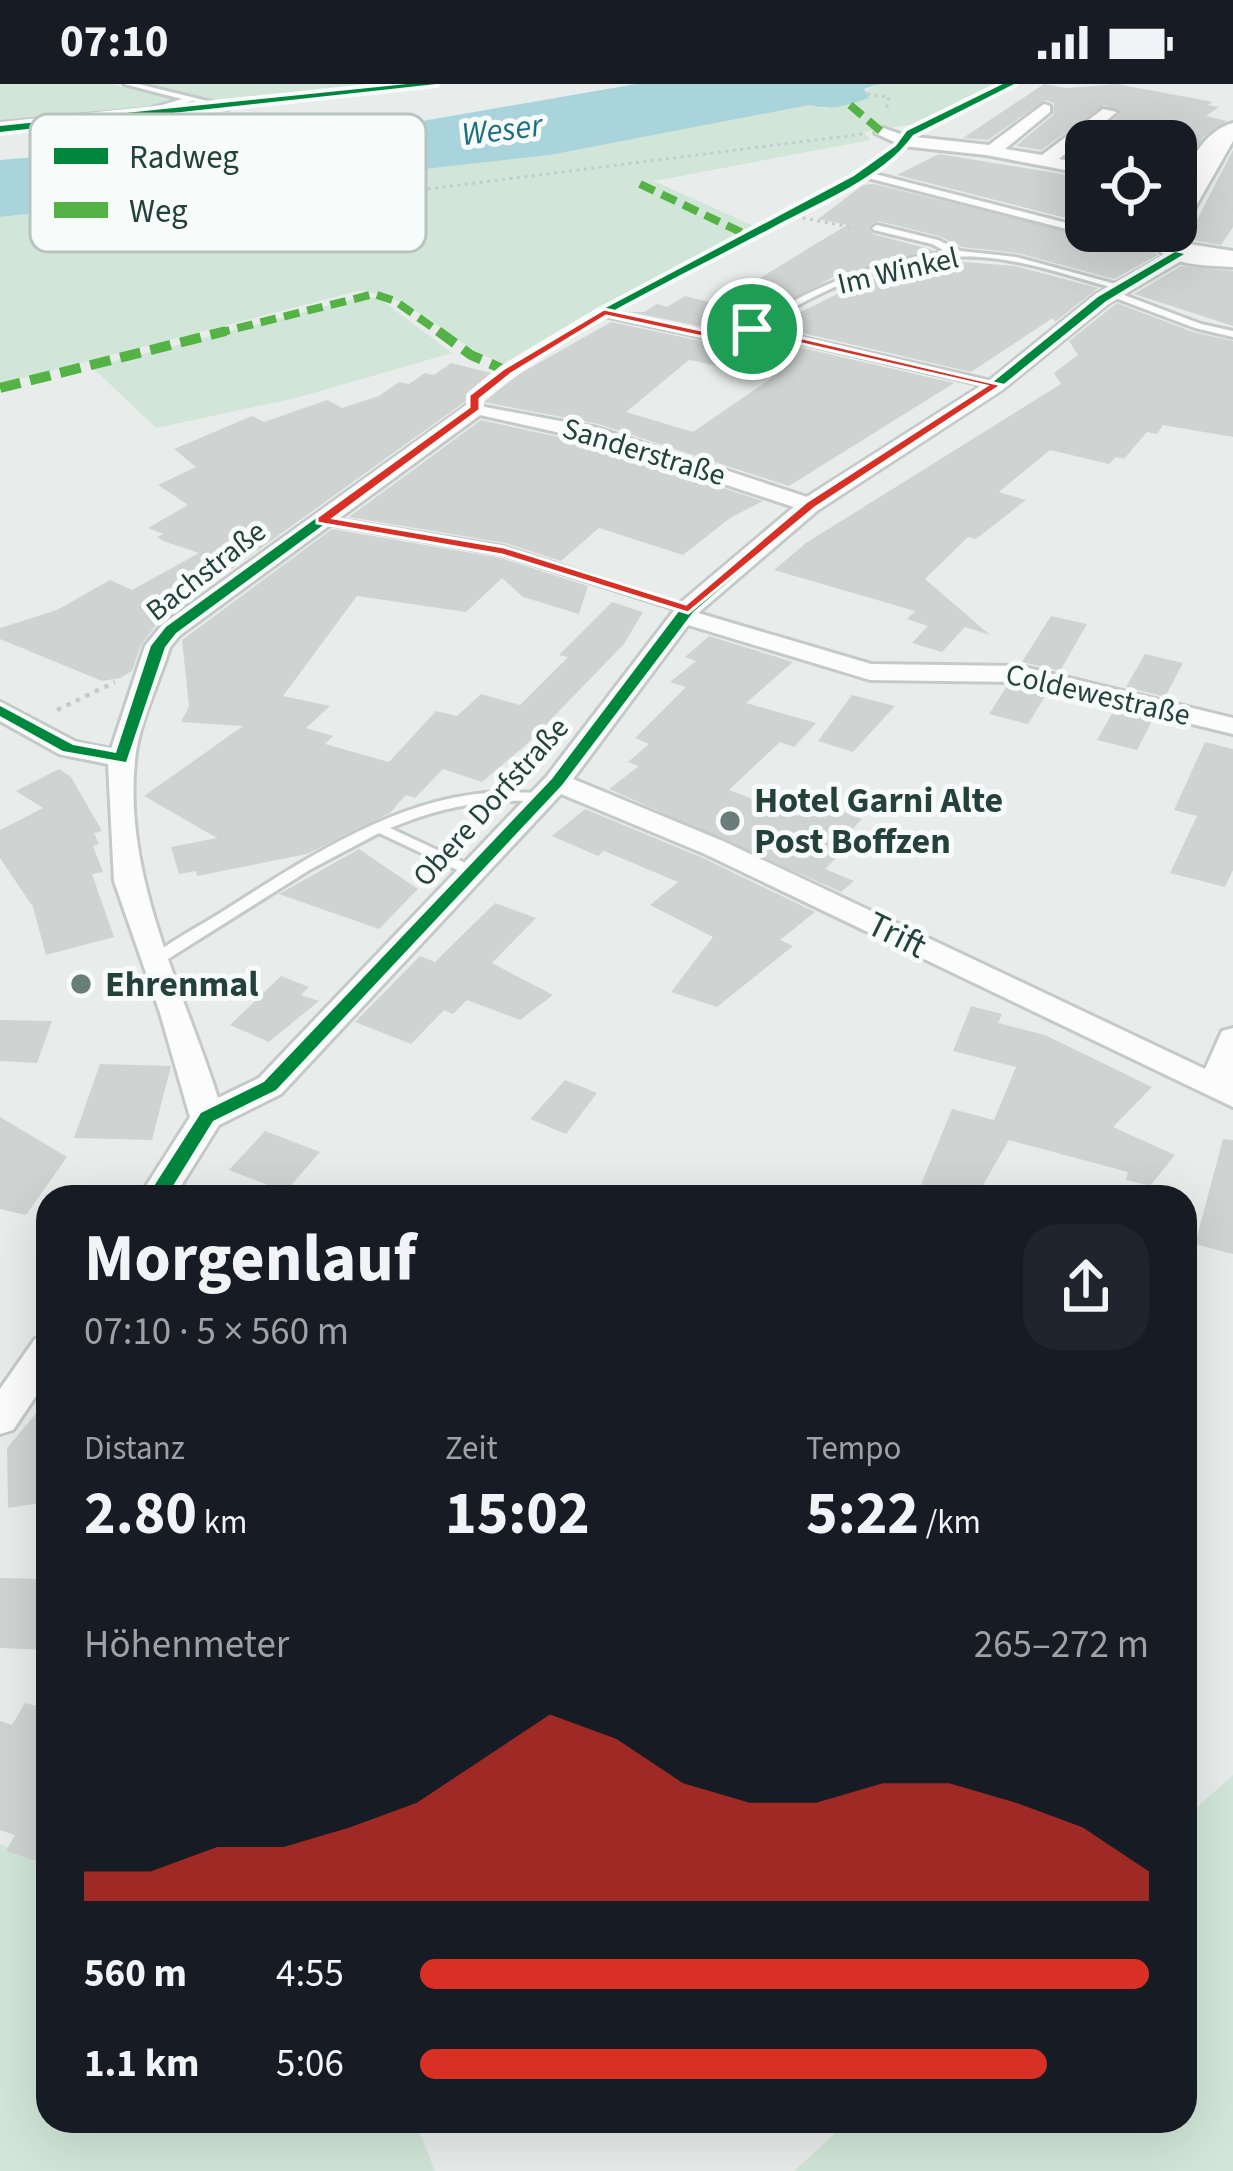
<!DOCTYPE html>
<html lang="de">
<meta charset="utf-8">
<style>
:root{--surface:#171b24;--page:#20242c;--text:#f1f3f6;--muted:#9ea1a6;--accent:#d93025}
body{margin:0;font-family:"Source Sans 3",sans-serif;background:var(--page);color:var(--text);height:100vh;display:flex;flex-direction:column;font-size:45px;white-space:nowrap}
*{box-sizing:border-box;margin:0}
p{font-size:39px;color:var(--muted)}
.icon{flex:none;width:66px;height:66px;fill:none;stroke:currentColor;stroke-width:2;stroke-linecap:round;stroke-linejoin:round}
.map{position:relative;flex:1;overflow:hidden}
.sheet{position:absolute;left:36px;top:1101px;width:1161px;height:948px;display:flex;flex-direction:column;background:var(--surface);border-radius:36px;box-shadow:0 12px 48px #0002}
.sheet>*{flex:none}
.buttons{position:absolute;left:1065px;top:36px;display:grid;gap:24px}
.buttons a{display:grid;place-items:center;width:132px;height:132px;border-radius:24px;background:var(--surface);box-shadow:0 12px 48px #0002;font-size:60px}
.pin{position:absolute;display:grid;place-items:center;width:102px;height:102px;color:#fff;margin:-51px;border:6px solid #fff;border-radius:50%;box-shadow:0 3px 12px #0007}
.round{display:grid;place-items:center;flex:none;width:126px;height:126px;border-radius:36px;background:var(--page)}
.summary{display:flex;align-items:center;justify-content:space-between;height:204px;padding:0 48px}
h1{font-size:66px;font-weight:700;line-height:90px}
.stats{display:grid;grid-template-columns:repeat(3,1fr);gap:18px;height:204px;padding:12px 48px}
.stats div{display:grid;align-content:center}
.stats b{font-size:60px;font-weight:700}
.stats small{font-size:33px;font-weight:400}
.stats p{font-size:33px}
.chart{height:336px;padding:24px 48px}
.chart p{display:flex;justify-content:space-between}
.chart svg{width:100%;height:216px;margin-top:12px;fill:var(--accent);opacity:.7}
ul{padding:0 48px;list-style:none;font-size:39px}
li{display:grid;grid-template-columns:192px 144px 1fr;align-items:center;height:90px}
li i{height:30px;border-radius:15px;background:var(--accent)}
.status{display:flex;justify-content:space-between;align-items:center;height:84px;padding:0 60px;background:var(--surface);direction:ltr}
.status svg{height:33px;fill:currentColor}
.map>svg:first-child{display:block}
</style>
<div class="status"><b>07:10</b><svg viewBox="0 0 49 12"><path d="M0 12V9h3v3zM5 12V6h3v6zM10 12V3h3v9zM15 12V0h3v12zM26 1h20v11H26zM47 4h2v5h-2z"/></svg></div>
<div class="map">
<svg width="1233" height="2087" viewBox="0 0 1233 2087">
<rect width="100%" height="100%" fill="#e8edeb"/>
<path fill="#d1e6d8" d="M0 0H111L198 21 0 43Z
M138 0H417L233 20Z
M879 0H997L921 39 864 48 871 56 654 97 756 143 549 253 509 281C452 265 419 211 358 207L0 300V133L550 71 811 21 825 25Z
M362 213 379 214 452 269 296 314 156 344 92 283Z
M1233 1691V2087H794L849 2037H1185V1734Z
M0 1760 48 1784V2037H415L435 2087H0Z"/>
<path fill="#a9d4db" d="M636 0H879L864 5 869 14C849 21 831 27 810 21L550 71 0 133V76L382 44Z"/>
<path fill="#cfd4d2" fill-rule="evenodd" d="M1044 0 1066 4 1117 0 1213 18 1208 21 1219 23 1206 32 1227 37 1203 53 1181 92 1176 91V57H1088L1121 29 1104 21 1041 66 1016 62 1053 31 1054 19 1045 16 988 56 963 54Z
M1233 66V143L1221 161 1187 155Z
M939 70 1086 94V139L897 91Z
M874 100 1154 168 1158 171 1114 195 1017 169 961 163 939 152 878 137 868 143 873 150 933 166 833 193 732 249 630 228H644L657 220 667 223 685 212 717 220 847 141 818 135 863 101Z
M951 177 1015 182 1098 204 1055 238 1053 234 971 288 772 242 866 196Z
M1181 182 1233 187V242L1134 210Z
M1117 219 1193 248 1233 257V353L1163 341 1157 350 1147 348 1124 375 1116 373 1109 380 1050 366 999 408 1026 416 976 455 968 453 925 495 990 551 965 543 942 568 912 559 928 542 907 535 915 527 774 486 806 459 1061 300 1054 289 1078 271 1069 257Z
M611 238 734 264 755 253 954 299 789 402 598 340 484 318 514 293ZM689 276 704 279 773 293 693 348 626 328Z
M451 279 491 289 467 309 466 317 159 537 141 561 132 587 120 594 102 597 0 555V544L57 526 110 496 132 506 199 469 163 457 157 453 163 450 148 444 188 421 158 401 196 383 174 365 252 332 264 338 327 316 342 324 379 312 399 298 409 300 425 289 434 291Z
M481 336 582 358 763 417 730 434 683 471 599 444 561 477 505 459 349 433Z
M332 445 501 474 588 502 579 530 523 513 502 494 466 528 357 512 283 612 330 622 306 644 333 652 325 660 389 678 436 627 457 632 481 610 520 621 568 573 559 571 612 518 643 528 624 560 528 659 482 698 443 685 415 714 406 711 390 729 307 770 197 792 196 787 179 790 171 763 217 754 144 712 243 642 181 638 189 622 182 556Z
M1051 532 1087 540 1060 587 1022 578Z
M709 552 793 578 746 619 816 639 794 663 780 658 729 706 798 732 814 717 862 735 842 756 851 759 825 785 854 797 841 808 609 705 639 682 628 678 649 660 635 654 686 603 670 598 696 577 685 573Z
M1145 570 1183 579 1165 613 1126 603Z
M1007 602 1047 609 1028 640 989 630Z
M852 611 895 622 853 668 818 657Z
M1114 626 1153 635 1137 666 1097 656Z
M1205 658 1233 665V786L1225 803 1170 789 1197 732 1174 726Z
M59 685 71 693 102 747 94 749 99 760 93 762 103 788 92 790 114 853 46 871 33 823 0 774V746L43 724 16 707Z
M585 725 703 774 815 828 780 856 793 862 717 923 671 908 713 853 650 821 678 798 604 767 598 772 552 752Z
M359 765 418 805 379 845 279 810Z
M495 819 536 834 492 879 553 911 520 936 467 916 453 930 444 926 411 960 355 938 420 872 435 878Z
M281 892 309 903 301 911 319 917 269 958 230 941Z
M971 922 1002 930 998 939 1045 951 1152 1003 1113 1043 1175 1071 1150 1102 1126 1096 1128 1088 1009 1056 976 1113H916L952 1025 994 1036 1016 983 953 967Z
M0 936 52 937 37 979 0 977Z
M100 980 171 982 152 1056 74 1054Z
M565 996 597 1009 566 1050 530 1035Z
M0 1033 67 1073 26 1131 0 1125Z
M265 1047 320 1068 285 1108 229 1086Z
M1223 1055 1233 1056V1170L1195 1160Z
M48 1315V1418L8 1424 7 1364Z
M0 1494 48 1495V1566L0 1564Z
M25 1619 48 1625V1781L6 1767 15 1751 0 1746V1637L12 1641Z"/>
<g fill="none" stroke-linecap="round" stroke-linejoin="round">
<g stroke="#c5cac8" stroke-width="6">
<path id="lane" d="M124 0H138L232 23 228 25 192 17 150 29 0 43V39L149 25 182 15Z
M863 87 1086 144V147H1101L1173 163 1168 166 1086 150 860 92 859 90Z
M877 141 938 156 960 167 1016 173 1130 204 1125 207C1077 195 1029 176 979 173 904 168 822 203 760 244L1000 299V303L996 304 754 248 735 260 605 232 511 289 479 315 480 326 471 324 470 312 503 285 601 227 733 254C798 208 869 178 947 168L932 160 874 146 872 144Z
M1110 208H1116L1201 240 1233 247V253L1195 244 1110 212Z
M322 433 504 463 694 525 688 529 684 528 502 470 318 438V434Z
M504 708 541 709 548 713 541 717C484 715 443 722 390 744L476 784 478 787 476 790H466L379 749 311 785 160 880H150L147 877C169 857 200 842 225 826 309 773 401 710 504 708Z"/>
</g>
<g stroke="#c5cac8" stroke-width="6">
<path id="street" d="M1044 20 1050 22V28L1005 65 1042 71 1103 25 1117 28 1059 75 1086 80V90L986 71 903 62 875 49 883 44 906 52 989 61Z
M1179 164 1186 166V174L1109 219 1003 305 818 426 698 529 871 580 1020 582 1233 634V650L1020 598 870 596 688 541 573 695 725 758 1205 985 1222 947 1233 944V1023L705 770 561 710 281 1010 219 1041 174 1113H139L190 1033 160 929 114 797 108 680 59 670 0 637V618L76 658 111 665 145 562 162 541 469 320 597 344 807 413 989 297 1095 211ZM480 331 583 354 794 423 679 520 547 692 259 994 218 1014C184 906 123 794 135 677 138 640 159 599 170 563L180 551Z
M48 1251V1294L13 1346 0 1350V1305L35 1255Z"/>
</g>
<g stroke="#c3cbc8" stroke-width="6">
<path id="secondary" d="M1233 39V57L1189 134 1179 141 1184 147 1182 159 1233 167V183C1206 181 1175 183 1155 163L1158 147H1176C1176 109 1191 51 1233 39Z"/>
</g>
<path stroke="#c3ccca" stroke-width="3" stroke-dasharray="3 4.5" stroke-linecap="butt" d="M867 10 889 13 886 27
M369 90 388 110 863 50
M788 131 855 144"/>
<path stroke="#c3ccca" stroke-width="4.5" stroke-dasharray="4.5 6" stroke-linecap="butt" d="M57 626 115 598"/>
<use href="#lane" fill="#fcfcfc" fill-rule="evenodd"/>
<use href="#street" fill="#fcfcfc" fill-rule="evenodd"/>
<use href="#secondary" fill="#fcfcfc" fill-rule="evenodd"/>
<path stroke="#55b346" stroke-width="8" stroke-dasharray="16 8" stroke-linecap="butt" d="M850 21 883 49
M640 100 749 152
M214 250 374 210 395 217 442 250"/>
<path stroke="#55b346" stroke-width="10" stroke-dasharray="21 10" stroke-linecap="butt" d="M438 247 471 271 507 287
M0 304 226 247"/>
<g stroke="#f7fbf9" stroke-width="8">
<path id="cycleway" d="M407 0H436L0 48V42Z
M1003 0H1014L913 51C882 94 821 117 775 142 676 195 567 243 480 315V326L176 549 165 563 126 678 63 667 0 632V622L73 661 116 669 151 562 166 543 470 323V312L503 285 600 227 854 92 896 62 907 47Z
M1175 168 1184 170 1106 217 1000 303 814 424 693 528 562 701 276 1006 213 1037 166 1113H147L201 1029 264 998 552 695 683 522 806 418 992 299 1098 213Z"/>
</g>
<use href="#cycleway" fill="#00873e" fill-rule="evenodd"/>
</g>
<path fill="#d93025" stroke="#fff" stroke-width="3" fill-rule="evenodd" d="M604 225 733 253 752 242 1002 301 815 424 688 529 502 471 317 439V433L469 323V311L503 285ZM606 232 735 260 754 249 986 302 806 418 686 520 504 463 334 434 480 326V315L511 290Z"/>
<g fill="#697e78" stroke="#f7fbf9" stroke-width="4.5">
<circle cx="730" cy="737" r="12"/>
<circle cx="81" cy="900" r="12"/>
</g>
<g text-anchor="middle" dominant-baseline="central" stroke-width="10" stroke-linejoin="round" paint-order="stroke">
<g font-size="30" fill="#24423a" stroke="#f7fbf9">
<text transform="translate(898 187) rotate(-13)">Im Winkel</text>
<text transform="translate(644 368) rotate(17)">Sanderstraße</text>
<text transform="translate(206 487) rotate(-38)">Bachstraße</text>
<text transform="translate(1098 611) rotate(13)">Coldewestraße</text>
<text transform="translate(491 718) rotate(-48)">Obere Dorfstraße</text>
</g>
<g font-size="33" font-style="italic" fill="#1c6f80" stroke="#f7fbf9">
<text transform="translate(502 46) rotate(-7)">Weser</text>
</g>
<g font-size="36" font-weight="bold" fill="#24423a" stroke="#f7fbf9" text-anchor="start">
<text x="754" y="716">Hotel Garni Alte<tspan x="754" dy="41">Post Boffzen</tspan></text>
<text x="105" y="900">Ehrenmal</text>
</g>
<g font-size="36" fill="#24423a" stroke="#f7fbf9">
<text transform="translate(897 851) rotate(26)">Trift</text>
</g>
</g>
<rect x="30" y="30" width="396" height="138" rx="18" fill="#f7fbf9" stroke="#b8c4c0" stroke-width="3"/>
<rect x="54" y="64" width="54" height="16" fill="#00873e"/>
<rect x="54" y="118" width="54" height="16" fill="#55b346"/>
<g font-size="33" fill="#24423a">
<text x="129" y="84">Radweg</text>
<text x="129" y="138">Weg</text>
</g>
</svg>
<div class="buttons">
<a><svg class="icon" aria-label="locate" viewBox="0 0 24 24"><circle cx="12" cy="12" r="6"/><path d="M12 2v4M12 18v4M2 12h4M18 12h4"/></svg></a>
</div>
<div class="pin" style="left:752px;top:245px;background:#1e9e55"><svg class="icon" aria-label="arrive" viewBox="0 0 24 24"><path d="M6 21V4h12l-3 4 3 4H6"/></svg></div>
<section class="sheet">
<div class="summary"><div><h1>Morgenlauf</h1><p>07:10 · 5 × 560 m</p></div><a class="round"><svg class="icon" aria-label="share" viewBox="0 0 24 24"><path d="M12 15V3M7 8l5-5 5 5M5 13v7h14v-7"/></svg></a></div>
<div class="stats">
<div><p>Distanz</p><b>2.80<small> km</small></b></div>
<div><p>Zeit</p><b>15:02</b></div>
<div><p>Tempo</p><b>5:22<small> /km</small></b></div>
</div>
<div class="chart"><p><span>Höhenmeter</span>265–272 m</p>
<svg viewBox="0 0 160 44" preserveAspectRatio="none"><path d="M0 44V38L10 38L20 33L30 33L40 29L50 24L60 15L70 6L80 11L90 20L100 24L110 24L120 20L130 20L140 24L150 29L160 38V44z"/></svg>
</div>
<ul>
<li><b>560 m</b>4:55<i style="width:100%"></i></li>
<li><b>1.1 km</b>5:06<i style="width:86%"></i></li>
</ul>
</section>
</div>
